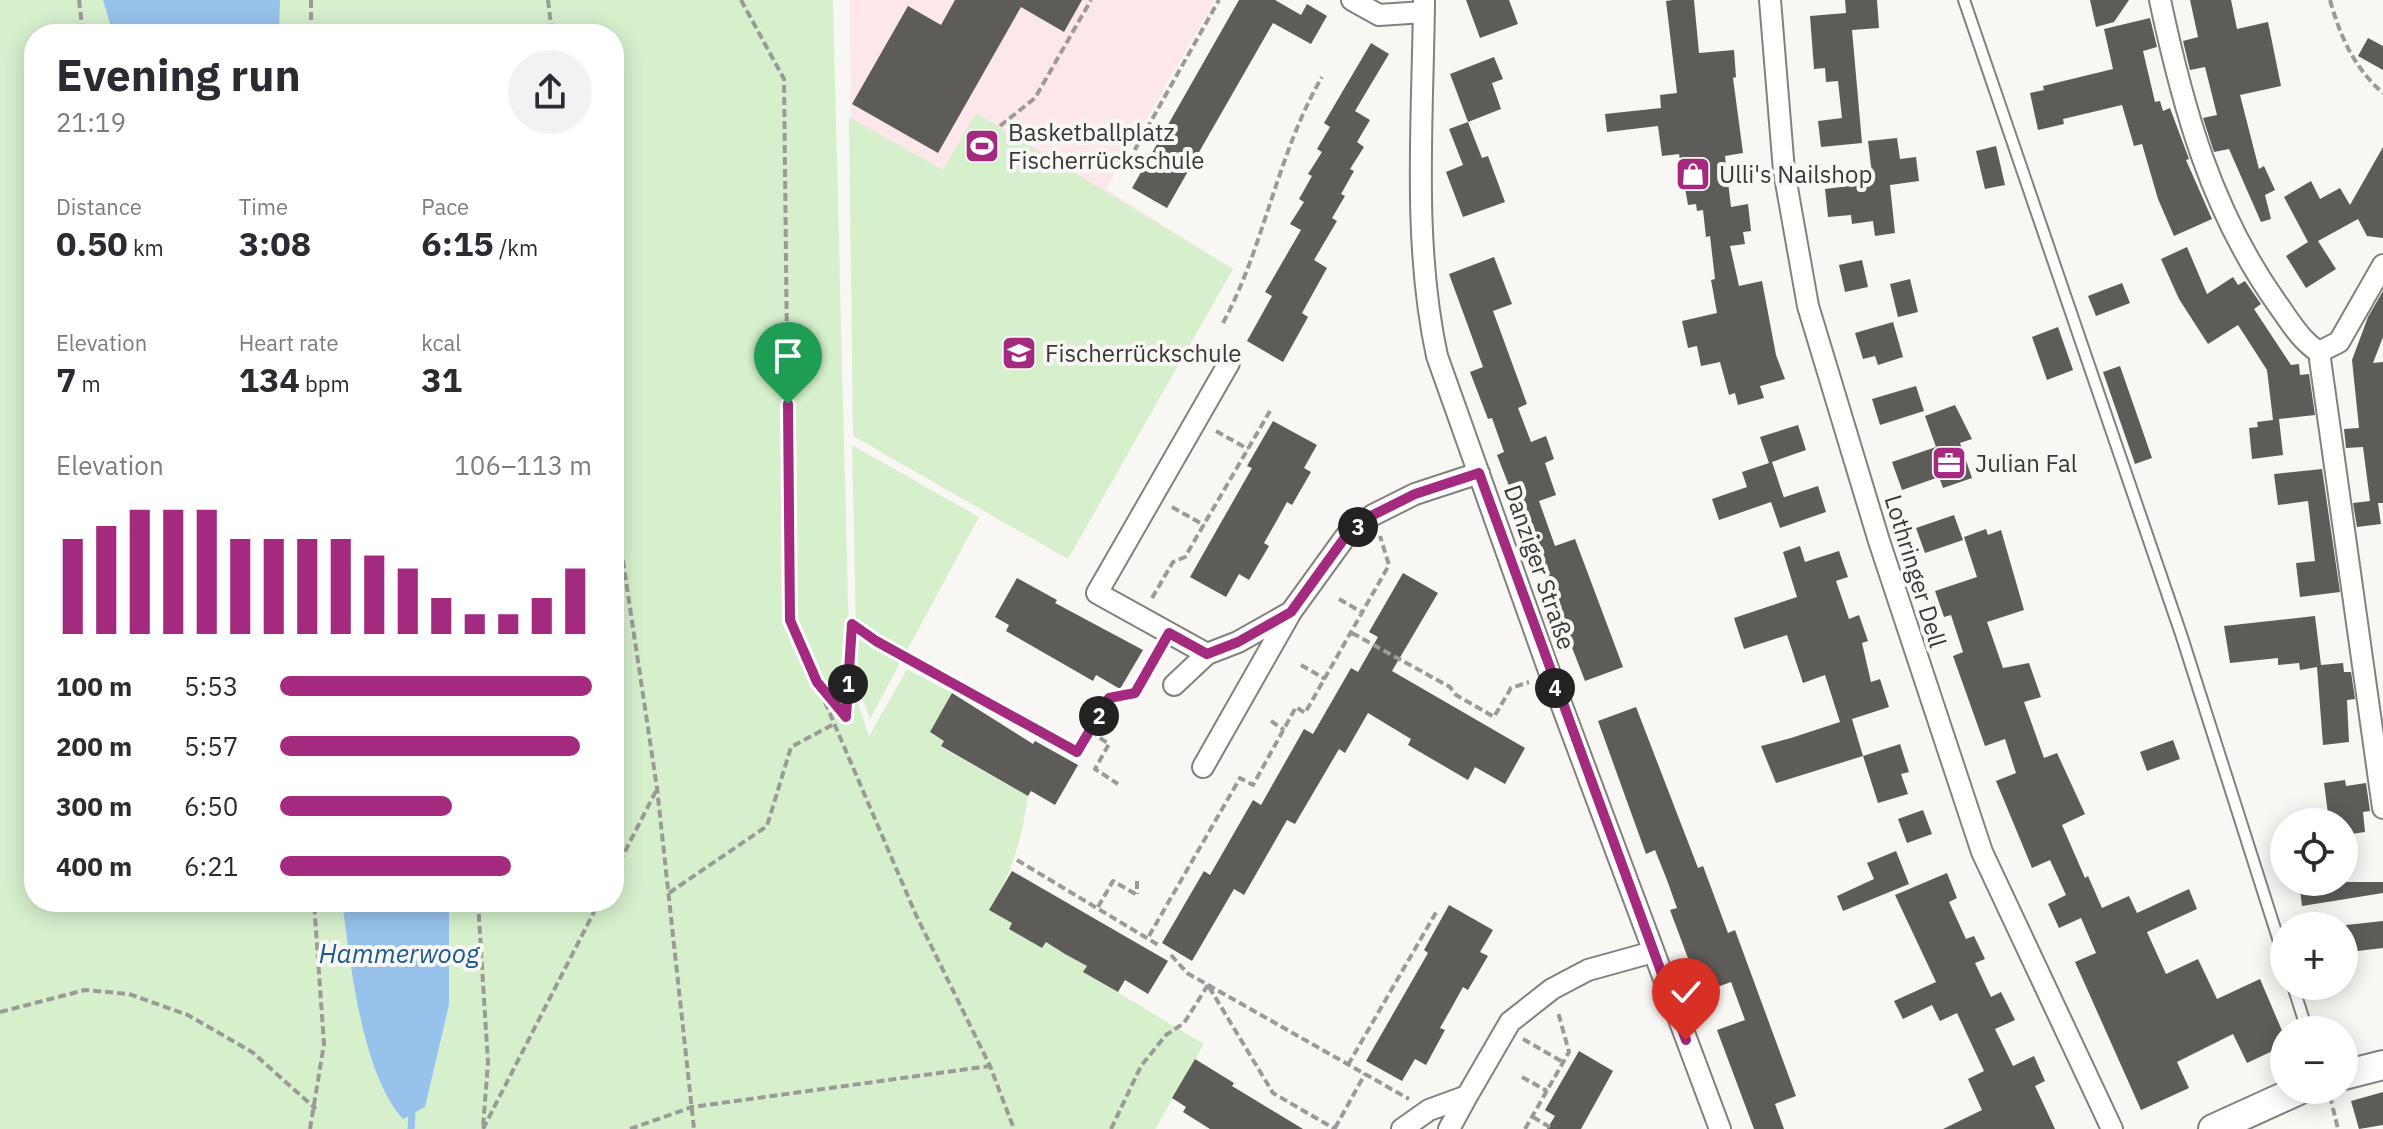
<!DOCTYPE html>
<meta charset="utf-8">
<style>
:root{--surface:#fff;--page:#f2f2f3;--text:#2b2b33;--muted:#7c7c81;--accent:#a42a80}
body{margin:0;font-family:"IBM Plex Sans",sans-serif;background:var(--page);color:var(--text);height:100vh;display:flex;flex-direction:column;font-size:30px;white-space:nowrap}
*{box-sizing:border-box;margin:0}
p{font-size:26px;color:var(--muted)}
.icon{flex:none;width:44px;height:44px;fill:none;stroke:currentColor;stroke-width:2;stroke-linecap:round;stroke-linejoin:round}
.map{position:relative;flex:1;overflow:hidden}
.panel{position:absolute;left:24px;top:24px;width:600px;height:888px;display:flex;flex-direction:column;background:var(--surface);border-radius:32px;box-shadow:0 4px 20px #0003}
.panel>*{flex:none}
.controls{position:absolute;left:2270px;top:808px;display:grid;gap:16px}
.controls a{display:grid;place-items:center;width:88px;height:88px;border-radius:50%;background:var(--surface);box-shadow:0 4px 20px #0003;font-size:40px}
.pin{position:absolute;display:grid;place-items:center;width:68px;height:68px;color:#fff;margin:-82px -34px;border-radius:50% 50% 50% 0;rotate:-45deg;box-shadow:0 0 8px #0007}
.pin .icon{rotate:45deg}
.km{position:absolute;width:40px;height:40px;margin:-20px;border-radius:50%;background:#222;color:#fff;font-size:22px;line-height:40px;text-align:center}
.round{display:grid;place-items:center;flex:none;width:84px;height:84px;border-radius:42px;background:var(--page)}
.headline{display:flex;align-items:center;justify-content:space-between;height:136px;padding:0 32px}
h1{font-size:44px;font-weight:700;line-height:60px}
.stats{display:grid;grid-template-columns:repeat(3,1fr);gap:12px;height:136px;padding:8px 32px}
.stats div{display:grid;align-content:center}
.stats b{font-size:34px;font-weight:700}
.stats small{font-size:22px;font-weight:400}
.stats p{font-size:22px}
.chart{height:224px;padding:16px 32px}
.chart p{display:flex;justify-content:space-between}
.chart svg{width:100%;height:144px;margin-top:8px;stroke:var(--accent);stroke-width:6}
ul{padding:0 32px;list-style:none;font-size:26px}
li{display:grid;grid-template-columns:128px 96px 1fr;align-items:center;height:60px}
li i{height:20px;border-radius:10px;background:var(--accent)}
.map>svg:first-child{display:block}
</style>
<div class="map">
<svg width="2383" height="1129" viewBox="0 0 2383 1129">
<rect width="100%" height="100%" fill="#f9f7f4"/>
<path fill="#fde7eb" d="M850 0H1215L1106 189 1233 269 1068 559 853 436Z"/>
<path fill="#d6f0cc" d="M0 0H103L113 34H34V902H342L360 1017 425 1107 449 1005V902H614V34H279L280 0H833L850 681 869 736 907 669 952 693 930 733 944 741 941 747 1028 796C1021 842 1013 870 990 910L1012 923 1009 929 1042 948 1046 942 1087 966 1084 972 1204 1044 1155 1129H0Z
M976 113 1233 269 1068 559 853 436 849 117 943 170Z
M852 445 979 517 870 719 857 682Z"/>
<path fill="#97c2ec" d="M103 0H280L279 34H113Z
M342 902H449V1005L425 1107 403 1119C361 1072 351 964 342 902Z"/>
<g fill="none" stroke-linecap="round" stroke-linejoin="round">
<path stroke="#97c2ec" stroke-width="7" d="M411 1129 412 1114"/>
</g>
<path fill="#5d5c59" d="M955 0H1082L1064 32 1021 7 938 153 852 104 908 6 941 25Z
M1239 0H1275L1301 15 1307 4 1327 16 1311 44 1273 23 1167 208 1132 188Z
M1466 0H1509L1518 24 1480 38Z
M1673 0H1694L1699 53 1734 50 1736 77 1733 78 1743 153 1725 156 1731 207 1748 204 1751 231 1743 232 1745 244 1730 246 1739 286 1762 281 1776 355 1785 379 1760 386 1764 398 1738 405 1735 393 1729 395 1720 362 1701 366 1697 346 1688 348 1682 321 1717 313 1711 280 1715 279 1710 236 1706 237 1703 210 1697 211 1696 204 1688 205 1679 154 1662 156 1658 126 1607 132 1605 114 1661 108 1660 95 1677 93 1666 1Z
M1845 0H1877L1879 28 1852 30 1862 143 1821 147 1818 121 1842 118 1838 81 1826 82 1825 68 1814 69 1810 16 1846 13Z
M2090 0H2129L2114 22 2096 27Z
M2190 0H2231L2237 29 2268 22 2281 86 2240 95 2259 169 2264 166 2275 190 2265 195 2271 219 2261 222 2229 149 2214 152 2203 118 2217 115 2205 67 2190 70 2183 41 2198 37Z
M2150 18 2157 47 2143 51 2155 102 2160 101 2163 111 2170 108 2189 159 2186 160 2212 219 2174 236 2158 199 2142 144 2134 146 2122 105 2063 119 2064 124 2038 130 2030 93 2044 90 2043 86 2113 69 2104 29Z
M2368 38 2383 46V70L2358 56Z
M1371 43 1389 54 1355 111 1370 120 1357 142 1364 147 1350 169 1354 171 1341 194 1345 196 1332 218 1337 221 1314 260 1327 268 1302 313 1308 317 1283 362 1247 341 1272 296 1265 292 1301 230 1290 224 1304 202 1299 199 1312 176 1308 174 1322 152 1317 149 1330 127 1324 123Z
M1494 57 1503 79 1492 83 1501 109 1468 122 1450 74Z
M1468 122 1482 158 1488 156 1505 202 1463 217 1446 172 1463 165 1449 129Z
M1897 138 1900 159 1916 157 1919 181 1890 185 1895 233 1875 236 1873 221 1852 224 1851 215 1828 217 1825 189 1873 183 1868 141Z
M1996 146 2005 185 1985 189 1976 151Z
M2383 147V238L2367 236 2358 219 2318 241 2336 269 2306 288 2286 256 2308 242 2284 197 2311 181 2320 199 2340 188 2350 205Z
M2187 247 2207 294 2233 277 2238 285 2245 281 2261 304 2254 309 2291 365 2299 364 2300 375 2309 374 2315 415 2279 419 2283 455 2252 459 2249 428 2258 427 2257 422 2273 420 2267 370 2238 325 2208 344 2197 327 2179 299 2161 259Z
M1494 257 1512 304 1493 311 1527 404 1518 408 1531 442 1546 436 1554 459 1545 463 1556 495 1539 501 1555 546 1575 539 1623 667 1585 681 1497 455 1504 452 1492 418 1488 419 1470 372 1483 367 1449 274Z
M1862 260 1868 287 1845 292 1839 265Z
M1910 279 1918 312 1898 317 1890 284Z
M2122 283 2130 303 2096 316 2088 296Z
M2383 291V337L2373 363 2383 362V503H2378L2381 524 2357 527 2353 503 2370 501 2363 447 2346 448 2344 429 2359 428 2352 360 2368 317Z
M1893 322 1903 357 1878 365 1875 356 1863 359 1855 333Z
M2058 327 2073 370 2047 380 2032 337Z
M2120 366 2152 458 2135 464 2103 372Z
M1916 386 1924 411 1880 425 1872 399Z
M1955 405 1972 439 1960 443 1972 478 1943 488 1939 477 1902 490 1892 462 1936 447 1925 416Z
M1273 421 1317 445 1304 468 1311 472 1292 505 1287 502 1276 522 1264 543 1269 546 1249 580 1239 574 1226 597 1190 577 1252 468 1247 466Z
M1798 425 1806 450 1769 463 1760 437Z
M1772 462 1784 498 1776 500 1818 486 1826 512 1780 528 1771 502 1719 520 1712 499 1747 487 1742 472Z
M2322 469 2340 592 2300 597 2296 563 2315 561 2308 501 2278 505 2274 474Z
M1954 515 1963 540 1925 553 1916 528Z
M1986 529 1988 535 2001 530 2024 610 1987 622 2003 668 2029 663 2041 697 2024 702 2044 758 2057 753 2085 814 2062 825 2085 878 2088 876 2102 908 2129 896 2137 913 2189 889 2197 909 2147 932 2166 974 2198 959 2217 999 2260 979 2283 1033 2278 1035 2283 1046 2247 1063 2233 1034 2177 1062 2189 1088 2141 1110 2075 962 2096 953 2081 918 2059 928 2048 904 2066 895 2050 860 2032 868 1996 781 2016 773 2005 739 1985 746 1953 656 1963 652 1951 615 1944 617 1935 591 1977 577 1964 537Z
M1800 546 1805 562 1839 551 1848 577 1836 581 1849 619 1859 615 1868 641 1862 643 1871 682 1880 679 1889 707 1852 719 1863 756 1776 783 1761 746 1791 738 1846 720 1840 722 1825 675 1803 683 1787 635 1744 649 1734 618 1797 597 1783 552Z
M1403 573 1438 593 1392 671 1525 748 1505 784 1475 767 1468 780 1408 745 1411 739 1368 713 1345 753 1339 749 1295 824 1287 820 1244 895 1234 889 1192 961 1162 943 1204 871 1210 875 1253 800 1261 805 1304 729 1313 734 1351 668 1358 672 1378 637 1369 632Z
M1017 578 1057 600 1055 603 1143 650 1120 689 1096 675 1093 681 1006 631 1009 625 995 617Z
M2315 616 2321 665 2343 663 2344 672H2351L2355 699 2347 700 2349 742 2323 745 2317 667 2300 670 2299 663 2278 665V658L2230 663 2224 626Z
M952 693 1033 744 1035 741 1078 765 1055 805 1031 791 1028 796 941 746 944 741 930 732Z
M1636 707 1698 868 1703 866 1728 933 1735 930 1796 1096 1775 1104 1784 1129H1754L1717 1030 1745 1020 1731 982 1701 993 1670 910 1677 908 1667 880 1655 850 1646 854 1598 721Z
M2173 740 2180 759 2147 771 2140 752Z
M1900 744 1909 772 1901 774 1908 794 1878 803 1863 756Z
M2345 780 2346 786 2366 783 2370 811 2363 812 2365 832 2344 835V822H2329L2324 783Z
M1923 810 1932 834 1907 843 1898 819Z
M1896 851 1909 884 1843 911 1837 896 1874 879 1867 863Z
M1012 871 1168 961 1148 994 1125 980 1118 992 1083 972 1087 966 1065 954 1046 942 1042 948 1009 929 1012 923 989 910Z
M1947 873 1957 898 1949 902 1966 939 1974 936 1985 959 1975 963 1991 997 2001 992 2015 1020 1995 1029 2013 1066 2034 1056 2045 1081 2035 1086 2055 1129H1943L1982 1110 1968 1079 1984 1071 1957 1013 1940 1021 1932 1005 1903 1019 1894 1001 1936 982 1895 895Z
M2299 882H2383V893L2302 906Z
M1449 905 1493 930 1480 952 1488 956 1468 990 1463 987 1452 1007 1440 1028 1445 1030 1426 1065 1415 1059 1402 1081 1366 1061 1428 953 1424 950Z
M2383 921V948L2349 952 2346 925Z
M1579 1051 1613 1071 1581 1129H1547L1555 1116 1545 1110Z
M1195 1059 1234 1083 1232 1086 1303 1129H1210L1183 1112 1186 1107 1172 1098Z
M2383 1092V1125L2359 1129 2351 1101Z"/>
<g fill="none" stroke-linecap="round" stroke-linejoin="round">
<g stroke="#83817e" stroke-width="14">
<path id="lane" d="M1964 0 2181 634 2284 957
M2293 986 2307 1030"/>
</g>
<g stroke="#83817e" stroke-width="24">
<path id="street" d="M1352 0 1379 15 1424 12
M1424 0C1423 117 1412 241 1437 356L1550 674 1720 1129
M1770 0 1784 171 1808 306 1879 541 1982 852 2112 1129
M2160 0C2183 108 2211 210 2276 302 2289 320 2300 340 2319 352L2383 808
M2319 352 2339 342 2383 265
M1207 654 1097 593 1229 363
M1174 685 1207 654 1238 642 1291 612 1346 536 1373 515 1415 494 1479 473
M1203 767 1291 612
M1402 1129 1429 1110 1467 1096 1510 1022 1552 989 1588 970 1653 952
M1449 1129 1467 1096"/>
</g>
<g stroke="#83817e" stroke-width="32">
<path id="secondary" d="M2344 1075 2383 1065
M2213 1129 2299 1090"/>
</g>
<path stroke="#9c9a98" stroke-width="4" stroke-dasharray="8 4" stroke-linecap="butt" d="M79 0 83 34
M311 0V34
M548 0 552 34
M741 0 784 79 790 620 916 915 990 1066 1014 1129
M2330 0C2340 36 2354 68 2383 93
M1000 126 1035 98 1091 0
M1123 171 1219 0
M1223 323C1265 245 1277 154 1322 77
M1216 431 1248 449
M614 501 657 788 694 1129
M1172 507 1204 525
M1152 598 1173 562 1185 557 1270 411
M1339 599 1363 613
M1352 633 1450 687 1456 695 1494 717 1511 688 1529 682
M1301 665 1325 679
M821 687 846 717 852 624 876 641 1077 752 1109 698 1135 693 1158 653
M1271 721 1284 730
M1090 731 1109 744 1095 769 1118 784
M1017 860 1160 946
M614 873 657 789
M1137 881V894
M669 893 767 826 791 747 834 724
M478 902 488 1063 483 1127
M1098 907 1113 881 1137 895
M1149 936 1240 778 1253 785 1296 707 1305 713 1389 565 1380 536
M1171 955 1187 973 1409 1099
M1209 987 1273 1093 1335 1129
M0 1012 85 990 129 994 188 1015 252 1052 316 1109
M1523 1039 1563 1062
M1348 1065 1438 909
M1522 1077 1547 1091
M2330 1096 2338 1129
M1533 1117 1553 1129
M1335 1128 1365 1074
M310 1129 324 1044 314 902
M483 1129 599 902
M630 1129 692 1107 990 1066
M1111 1129 1141 1066 1166 1035 1184 1023 1208 985
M1525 1129 1569 1052 1558 1012"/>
<use href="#lane" stroke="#fff" stroke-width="10"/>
<use href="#street" stroke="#fff" stroke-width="20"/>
<use href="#secondary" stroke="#fff" stroke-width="28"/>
</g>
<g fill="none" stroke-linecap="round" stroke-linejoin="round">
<g stroke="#fff" stroke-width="16">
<path id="route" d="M788 404 790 620 817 682 846 717 852 624 876 641 1077 752 1109 698 1135 693 1169 633 1207 654 1238 642 1291 612 1346 536 1373 515 1415 494 1479 473 1686 1040"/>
</g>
<use href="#route" stroke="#a42a80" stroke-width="10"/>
</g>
<defs>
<g id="stadium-square" transform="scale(1.8)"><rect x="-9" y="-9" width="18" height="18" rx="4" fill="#a42a80" stroke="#f9f7f4"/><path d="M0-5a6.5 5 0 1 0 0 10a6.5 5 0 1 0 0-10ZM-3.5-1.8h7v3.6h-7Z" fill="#fff"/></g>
<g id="shop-square" transform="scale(1.8)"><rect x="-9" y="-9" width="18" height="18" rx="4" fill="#a42a80" stroke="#f9f7f4"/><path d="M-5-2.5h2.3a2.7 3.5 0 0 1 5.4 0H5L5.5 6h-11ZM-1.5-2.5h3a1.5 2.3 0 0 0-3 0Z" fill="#fff"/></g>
<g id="school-square" transform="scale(1.8)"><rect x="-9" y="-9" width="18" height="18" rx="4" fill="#a42a80" stroke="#f9f7f4"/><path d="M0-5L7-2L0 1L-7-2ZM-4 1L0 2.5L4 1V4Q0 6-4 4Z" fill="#fff"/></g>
<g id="office-square" transform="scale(1.8)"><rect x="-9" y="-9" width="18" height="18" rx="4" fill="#a42a80" stroke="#f9f7f4"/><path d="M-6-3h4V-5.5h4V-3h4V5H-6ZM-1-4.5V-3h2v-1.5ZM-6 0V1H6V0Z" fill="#fff"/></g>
</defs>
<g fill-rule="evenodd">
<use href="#stadium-square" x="982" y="146"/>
<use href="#shop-square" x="1693" y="174"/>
<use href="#school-square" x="1019" y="353"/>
<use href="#office-square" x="1949" y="463"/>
</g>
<g text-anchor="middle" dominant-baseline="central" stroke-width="8" stroke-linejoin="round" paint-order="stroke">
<g font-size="24" fill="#3a3938" stroke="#f9f7f4" text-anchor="start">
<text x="1008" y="132">Basketballplatz<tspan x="1008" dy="28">Fischerrückschule</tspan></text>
<text x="1719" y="174">Ulli's Nailshop</text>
<text x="1045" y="353">Fischerrückschule</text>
<text x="1975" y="463">Julian Fal</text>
</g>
<g font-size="24" fill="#3a3938" stroke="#f9f7f4">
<text transform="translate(1540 567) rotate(71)">Danziger Straße</text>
<text transform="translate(1916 571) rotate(73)">Lothringer Dell</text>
</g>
<g font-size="26" font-style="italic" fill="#1c5a8e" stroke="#f9f7f4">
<text x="399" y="953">Hammerwoog</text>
</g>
</g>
</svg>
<div class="controls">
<a><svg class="icon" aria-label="locate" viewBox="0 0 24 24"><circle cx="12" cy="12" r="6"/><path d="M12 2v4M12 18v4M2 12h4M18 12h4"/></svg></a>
<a>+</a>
<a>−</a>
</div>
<div class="pin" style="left:788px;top:404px;background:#1e9e55"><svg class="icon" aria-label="arrive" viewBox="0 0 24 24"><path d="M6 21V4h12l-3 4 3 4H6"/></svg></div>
<div class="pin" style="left:1686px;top:1040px;background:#d93025"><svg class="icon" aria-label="check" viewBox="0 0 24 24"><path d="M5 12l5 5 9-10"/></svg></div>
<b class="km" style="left:848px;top:684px">1</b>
<b class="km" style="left:1099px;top:716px">2</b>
<b class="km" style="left:1358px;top:527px">3</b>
<b class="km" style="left:1555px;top:688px">4</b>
<section class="panel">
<div class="headline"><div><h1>Evening run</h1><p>21:19</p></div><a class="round"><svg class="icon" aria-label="share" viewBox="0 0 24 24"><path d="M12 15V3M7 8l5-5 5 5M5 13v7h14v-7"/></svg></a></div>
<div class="stats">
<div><p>Distance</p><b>0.50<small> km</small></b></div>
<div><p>Time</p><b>3:08</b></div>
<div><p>Pace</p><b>6:15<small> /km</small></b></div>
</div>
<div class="stats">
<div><p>Elevation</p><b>7<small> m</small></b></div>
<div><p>Heart rate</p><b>134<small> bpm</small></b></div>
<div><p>kcal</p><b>31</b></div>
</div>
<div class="chart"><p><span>Elevation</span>106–113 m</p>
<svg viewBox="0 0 160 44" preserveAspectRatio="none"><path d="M5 44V15M15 44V11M25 44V6M35 44V6M45 44V6M55 44V15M65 44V15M75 44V15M85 44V15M95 44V20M105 44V24M115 44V33M125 44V38M135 44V38M145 44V33M155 44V24"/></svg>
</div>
<ul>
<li><b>100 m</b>5:53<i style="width:100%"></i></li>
<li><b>200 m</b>5:57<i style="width:96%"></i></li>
<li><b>300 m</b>6:50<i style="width:55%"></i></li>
<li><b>400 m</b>6:21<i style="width:74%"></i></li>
</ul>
</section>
</div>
